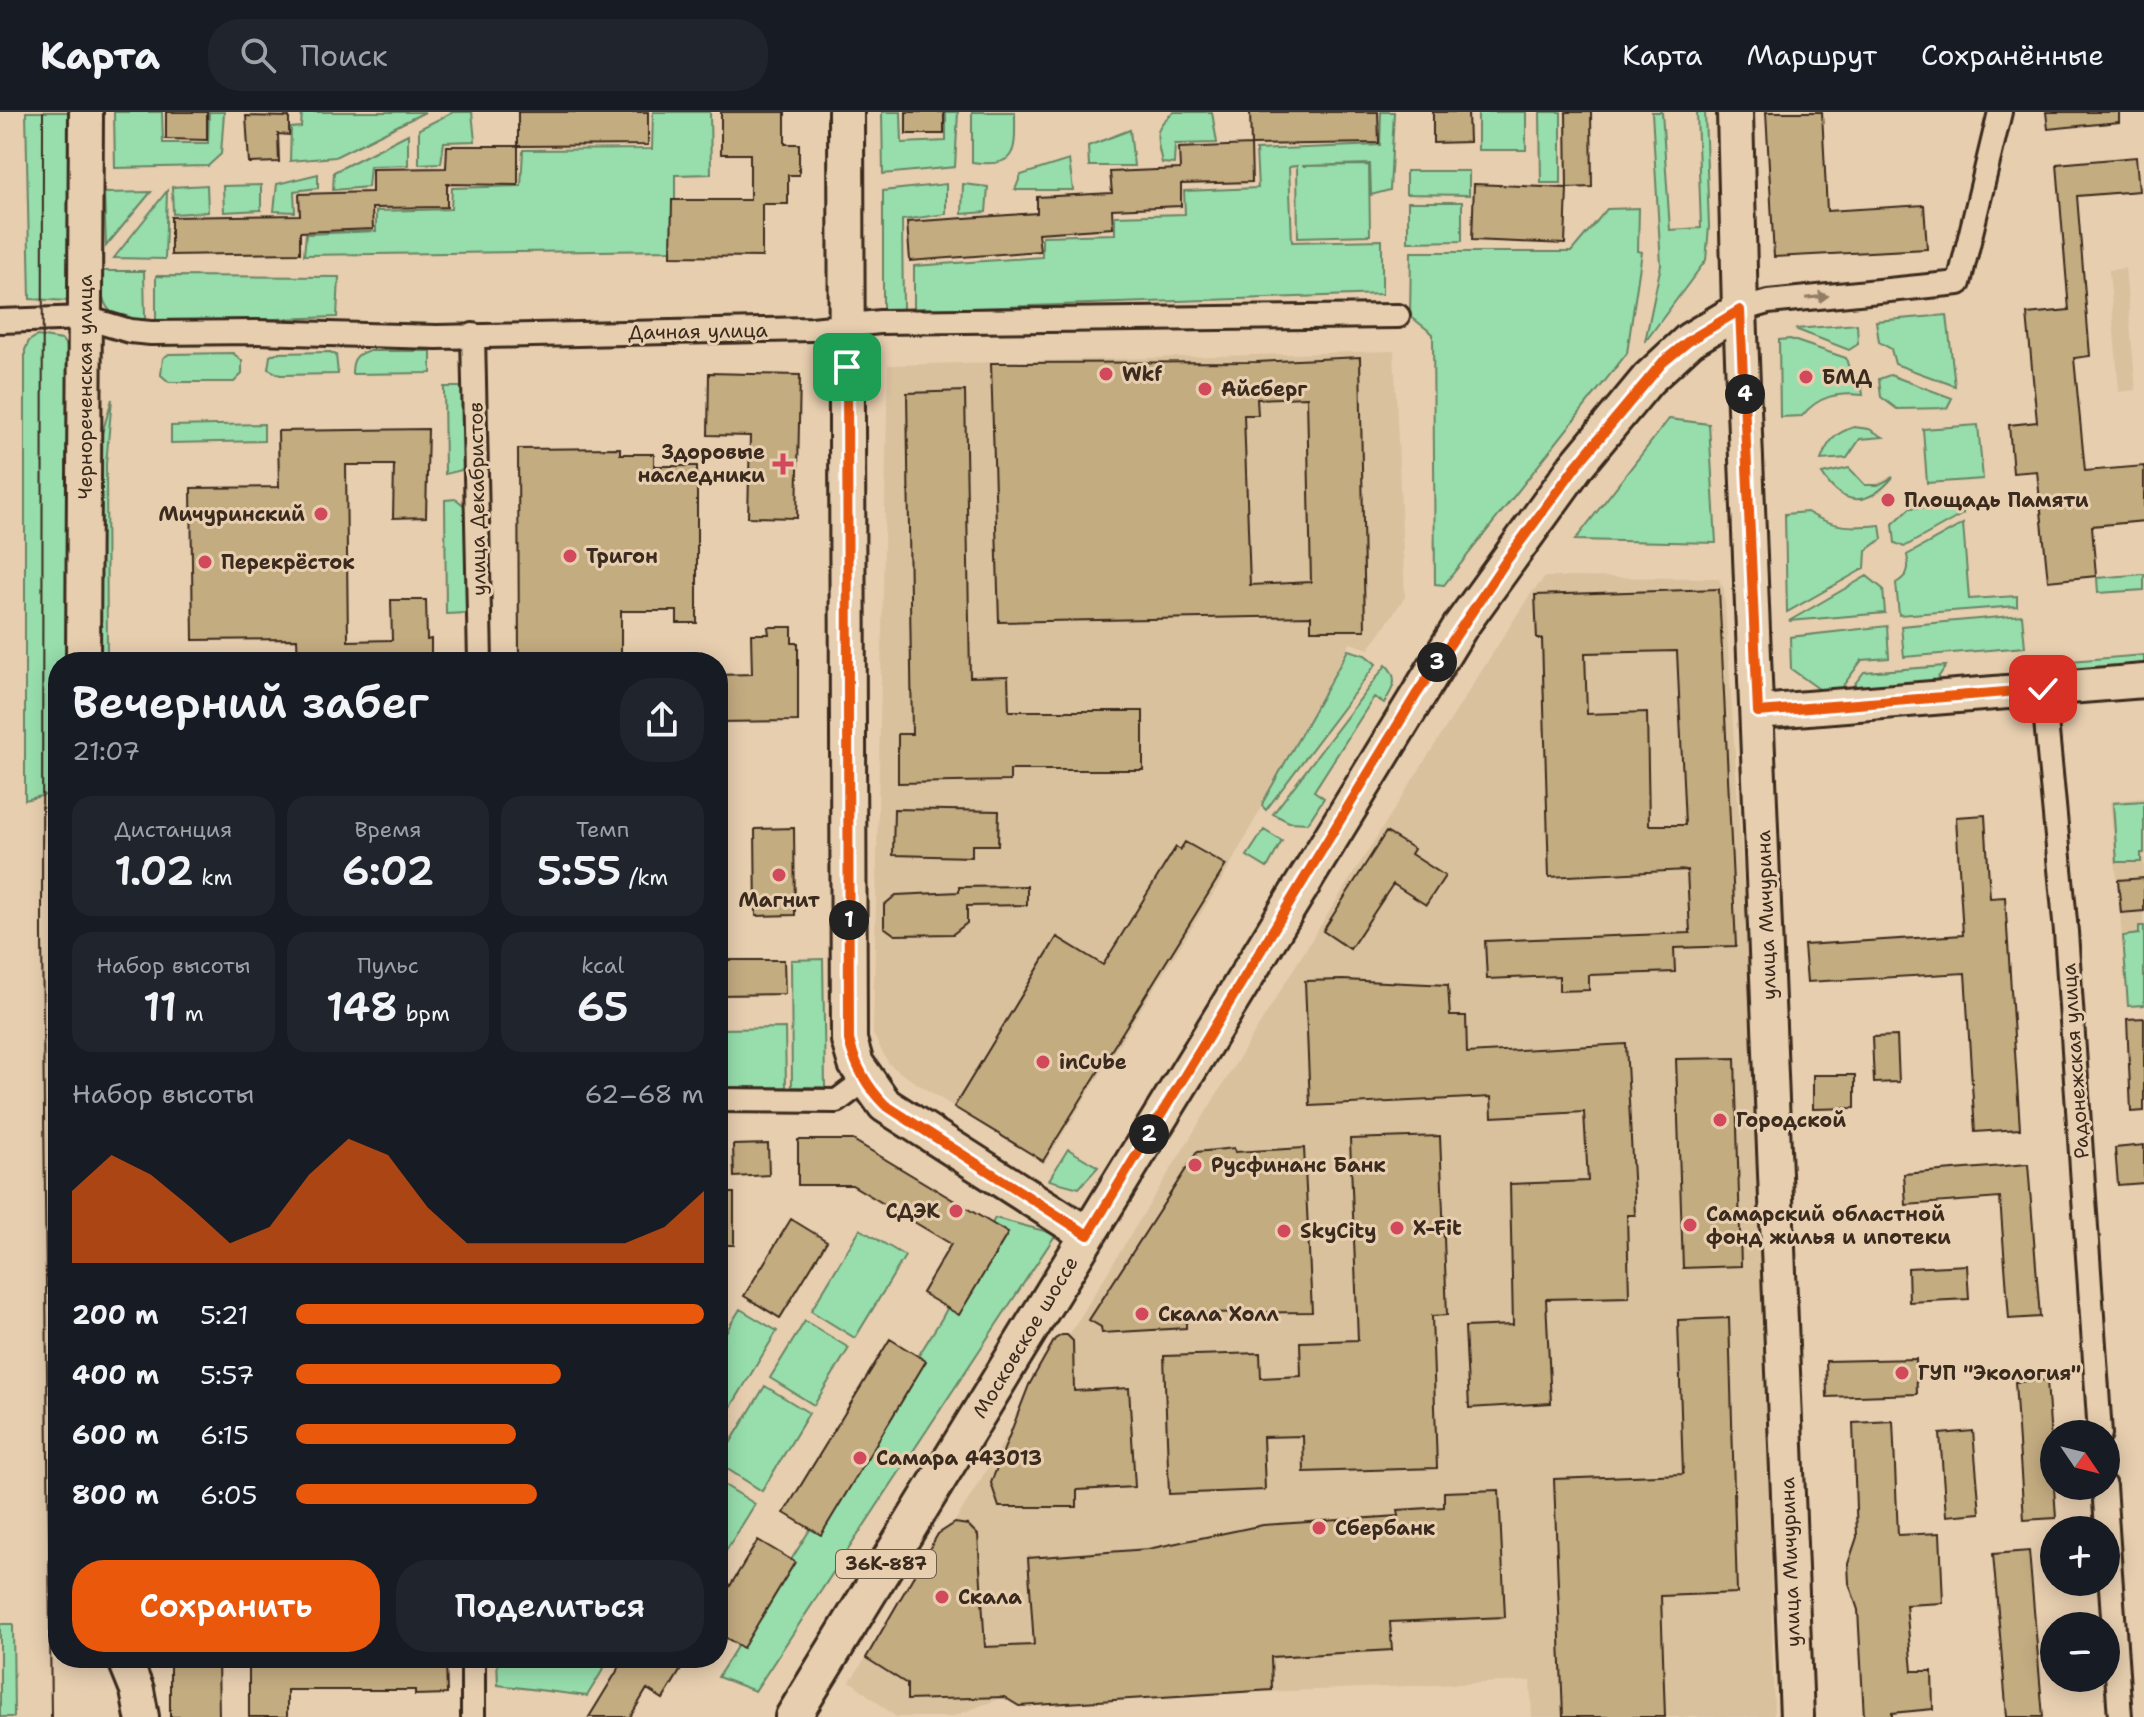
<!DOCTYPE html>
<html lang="ru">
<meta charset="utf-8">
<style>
:root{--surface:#171b24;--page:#20242c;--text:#f1f3f6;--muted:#9ea1a6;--line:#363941;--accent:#ea580c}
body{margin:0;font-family:"Shantell Sans",sans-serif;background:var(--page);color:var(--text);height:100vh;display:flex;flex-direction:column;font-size:30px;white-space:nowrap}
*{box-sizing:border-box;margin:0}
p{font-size:26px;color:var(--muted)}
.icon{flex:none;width:44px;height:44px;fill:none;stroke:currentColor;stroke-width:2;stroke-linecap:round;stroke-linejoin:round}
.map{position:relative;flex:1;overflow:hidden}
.details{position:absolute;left:48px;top:540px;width:680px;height:1016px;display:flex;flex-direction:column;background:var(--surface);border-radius:32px;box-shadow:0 4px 20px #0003}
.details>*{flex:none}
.needle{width:52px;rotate:125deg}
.fabs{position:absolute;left:2040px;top:1308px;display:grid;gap:16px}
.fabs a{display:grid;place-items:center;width:80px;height:80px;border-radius:50%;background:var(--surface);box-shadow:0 4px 20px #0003;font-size:40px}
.pin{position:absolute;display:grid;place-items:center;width:68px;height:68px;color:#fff;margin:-34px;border-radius:16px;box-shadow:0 4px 12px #0006}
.km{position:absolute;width:40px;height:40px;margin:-20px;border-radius:50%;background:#222;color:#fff;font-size:22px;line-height:40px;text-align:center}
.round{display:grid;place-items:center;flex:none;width:84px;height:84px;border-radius:32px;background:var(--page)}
.overview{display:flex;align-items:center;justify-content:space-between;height:136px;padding:0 24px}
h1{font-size:44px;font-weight:600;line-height:60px}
.metrics{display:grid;grid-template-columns:repeat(3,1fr);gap:12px;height:136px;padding:8px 24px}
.metrics div{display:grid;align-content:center;border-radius:20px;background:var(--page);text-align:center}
.metrics b{font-size:40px;font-weight:600}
.metrics small{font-size:22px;font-weight:400}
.metrics p{font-size:22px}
.chart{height:224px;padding:16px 24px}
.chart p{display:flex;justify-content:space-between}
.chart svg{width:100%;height:144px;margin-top:8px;fill:var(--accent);opacity:.7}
.button{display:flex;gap:16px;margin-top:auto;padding:16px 24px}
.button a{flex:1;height:92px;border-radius:32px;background:var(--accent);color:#fff;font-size:32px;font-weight:600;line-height:92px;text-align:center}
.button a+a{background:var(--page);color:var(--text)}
ul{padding:0 24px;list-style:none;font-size:26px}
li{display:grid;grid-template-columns:128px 96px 1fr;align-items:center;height:60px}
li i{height:20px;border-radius:10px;background:var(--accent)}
header{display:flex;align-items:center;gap:48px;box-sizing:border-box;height:112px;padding:0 40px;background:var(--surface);border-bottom:2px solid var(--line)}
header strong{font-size:38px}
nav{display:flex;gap:44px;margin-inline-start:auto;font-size:28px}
.search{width:560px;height:72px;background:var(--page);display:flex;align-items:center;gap:20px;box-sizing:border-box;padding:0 28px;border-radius:32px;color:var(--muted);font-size:30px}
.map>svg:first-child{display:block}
</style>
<header>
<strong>Карта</strong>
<div class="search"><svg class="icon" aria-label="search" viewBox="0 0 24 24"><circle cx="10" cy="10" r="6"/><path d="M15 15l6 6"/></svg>Поиск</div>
<nav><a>Карта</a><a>Маршрут</a><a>Сохранённые</a></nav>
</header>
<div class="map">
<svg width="2144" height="1605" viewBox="0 0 2144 1605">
<rect width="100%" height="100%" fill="#e7ceaf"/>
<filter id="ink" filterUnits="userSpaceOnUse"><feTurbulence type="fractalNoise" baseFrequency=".0125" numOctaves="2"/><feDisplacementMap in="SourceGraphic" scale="16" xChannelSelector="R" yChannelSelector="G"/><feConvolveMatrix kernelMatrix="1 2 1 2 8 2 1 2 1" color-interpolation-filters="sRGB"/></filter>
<g filter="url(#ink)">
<path fill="#d9c19e" d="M2125 156 2136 278 2119 280 2109 158Z
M1394 239 1405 485 1369 537 1350 531 1225 763 1044 1052 902 962 888 951 873 922 888 253Z
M1545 465 1718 466 1724 477 1762 1052 1774 1605H1532L1530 1569 1192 1583 1020 1595 1004 1585 951 1605H896L850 1569 914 1476 1312 827 1529 484Z
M2144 686V893L2128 894 2110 689Z"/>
<path fill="#97deac" stroke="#698465" stroke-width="2" d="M26 0H78L70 189 30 187Z
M114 0H162L163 31H208L209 0H224L221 42 208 54 115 56Z
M302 0H425L335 45 290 49 291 16 301 15Z
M453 0H472L475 29 444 30 441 51 419 52V17Z
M653 0H710L711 62 675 63V138L304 143 306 122 376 119V99L451 97 452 76 521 74 523 38 652 37Z
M882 0H901L902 31 946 29V0H958L955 55 883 62Z
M972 0H1015C1015 38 1019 57 972 50Z
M1174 0H1212L1217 31 1175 32 1174 52 1162 51C1157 26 1151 17 1174 0Z
M1381 0H1394L1390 78 1371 83 1370 52 1302 54 1369 53 1370 123 1298 125 1297 54 1289 55 1292 130 1382 128V182L914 198V154L1042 145V124L1115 122V104L1185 102 1184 79 1258 76 1256 38 1380 33Z
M1478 0H1526V38H1478Z
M1540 0H1561V71H1541Z
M1652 0H1662L1670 118 1701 116 1697 0H1705L1709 115 1706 148 1645 230 1661 153Z
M1130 18 1134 54H1089L1088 34Z
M408 22V53L370 54 368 75 333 78 334 60Z
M1069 48 1073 78H1015L1021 63Z
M1406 59H1469V83L1406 82Z
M318 62V76L294 79 295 100 274 99 277 72Z
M946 72V102L902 108 903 197 883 198V79Z
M963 72 988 75 986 100 962 102Z
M207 73 208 100 173 102 172 75Z
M261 73V98L224 100 223 74Z
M167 79 165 147 114 146Z
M151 80 106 134 104 81Z
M1408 90H1462V129L1408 130Z
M1639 96 1638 139 1642 140 1627 241 1444 473 1435 472 1433 222 1410 204 1411 140H1571L1607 97Z
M101 159H144L145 207C106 208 101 195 101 159Z
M156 164 339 165 337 205 156 211Z
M1947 203 1955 274 1895 252 1891 237 1879 230 1876 209Z
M1857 212 1858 232 1849 238 1795 217Z
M37 224 62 228 69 237 71 550H58V680L25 688V238L29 229Z
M1790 227 1846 246 1850 261 1861 268 1863 283C1838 280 1818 284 1802 304L1780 305 1779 228Z
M367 239H431V261L352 262C352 250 354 243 367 239Z
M330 240 336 243 338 262 280 263 268 257 270 244 276 241Z
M233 241 242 249V262L234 270H169L161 263 163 246 169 242Z
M1890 263 1952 286 1947 296 1897 297 1881 285 1879 267Z
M444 275H465L466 349 462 358 445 362Z
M112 287 106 352 107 550H94L97 339Z
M1669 307 1709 312 1716 431 1575 428Z
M264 312V329L171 331V314Z
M1978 313 1983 367 1927 371 1923 317Z
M1854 315 1869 317 1883 325 1860 327 1847 346 1821 348C1828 329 1835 321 1854 315Z
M1849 356 1865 373H1878L1893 365C1869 394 1843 396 1822 362Z
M456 387 466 395 467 501 446 502 445 388Z
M1963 393V402L1904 435 1895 431 1893 412 1910 396Z
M1807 400C1833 416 1851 416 1880 413L1882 427 1866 439 1865 456 1787 500 1785 402Z
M1963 412 1969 487 2017 484V494L1899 503 1896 471C1908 464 1910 457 1907 443Z
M2144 462V478L2098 481 2097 466Z
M1867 464 1883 477 1885 501 1789 509Z
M2022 503 2025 535 1904 545 1901 514Z
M1887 514 1889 546 1862 548 1839 579 1826 582 1791 557 1790 525Z
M1348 538 1365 543 1376 552 1266 698 1262 694 1263 690Z
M2144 543V563L2023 572 2021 553Z
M1386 553C1400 566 1393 577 1384 591L1374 585 1314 679 1324 686 1308 711 1289 710 1273 702Z
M1946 554 1930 577 1846 583 1864 560Z
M2144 689V741H2141V750H2117L2113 691Z
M1264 718 1282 729 1267 756 1247 744Z
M2139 814H2144V893L2128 894 2123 824 2139 822Z
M823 847 825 975H792L791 848Z
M785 916 786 975 718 976V917Z
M1068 1037 1098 1055 1079 1076 1049 1068Z
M995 1106 1056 1122 755 1579 718 1565 942 1206Z
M860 1117 905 1144 855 1226 811 1199Z
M740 1197 777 1219 728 1300 718 1294V1233Z
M805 1209 849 1236 814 1293 770 1266Z
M765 1274 809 1301 762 1379 718 1351Z
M718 1369 755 1392 721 1447 718 1445Z
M0 1512H13L14 1605H0Z
M497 1546H610L587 1584 498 1573Z"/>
<path fill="#c4ac81" stroke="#3b2a1e" stroke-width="2" fill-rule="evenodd" d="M166 0H207V28L166 27Z
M518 0H648V33L518 34Z
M721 0H785V32H799V63H788V92H762V145L671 144 672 88H750V42H721Z
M906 0H944V22H906Z
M1250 0H1378L1379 31 1251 33Z
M1433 0H1468L1469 30 1433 31Z
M1566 0H1591L1592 75 1567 76Z
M1766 0H1822L1827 99 1924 93 1927 137 1774 145Z
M2046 0H2119V10L2048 17Z
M246 4 289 5V23L278 22 279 50 249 51Z
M1251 33 1252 70 1181 72V94L1112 97 1113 116 1038 121 1040 139 910 149 907 110 1037 101V85L1112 81 1110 60 1180 57 1179 36Z
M447 34H518V73L447 72V95L372 96 373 117 300 120V141L171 143V105L300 103 299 82 372 80V57L446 56Z
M2136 45 2139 79 2077 84 2090 244 2074 246 2085 359 2144 354V409L2092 414 2096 464 2048 469 2037 359 2013 361 2009 313 2037 310 2027 202 2069 198 2057 52Z
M1474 72 1567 76 1565 132 1472 128Z
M1360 245 1365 518H1311V504L999 510 991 251 1257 250ZM1307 285 1311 470 1250 473 1244 303H1258L1257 287Z
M709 261 800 263 797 406 748 405 750 324 708 323Z
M965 279 970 565 1008 564 1009 599H1143V658H1010V669L898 671V622H912L907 281Z
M428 317 426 405 393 406 394 353H346L348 529 392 528 391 488H426L427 528 431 527V550H298L297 527 193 528 191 376 279 375 278 319Z
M620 336V342H654V354H697V511H677V499H621V550H519L518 337Z
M1719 477 1736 834 1674 836 1675 860 1589 863V878L1559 879V864L1487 867 1485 829 1690 821 1687 758 1549 765 1542 527H1537L1535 483ZM1677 539 1685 713H1649L1647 600 1587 602 1585 541Z
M768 515H792V531H798V609L718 610V563L752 562 751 522H769Z
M894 697 999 699 998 733H972V745L893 743Z
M1985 703 1990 786 2005 785 2020 1017 1975 1020 1965 861 1807 870 1804 833 1963 823 1956 705Z
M794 716 795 803 756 804 755 717Z
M1386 720 1414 737 1411 742 1445 764 1426 793 1393 772 1350 837 1323 819Z
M1185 730 1226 753 1043 1049 954 995 1057 825 1103 853 1176 735 1180 738Z
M2144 766V799L2121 801 2118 768Z
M1027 774V793L967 794V811L953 822 895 823 884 815V793L896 783 959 780V775Z
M718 848H784L785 882 718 883Z
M1343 868 1448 873 1450 904H1466L1467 941 1626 932 1635 1103H1627L1629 1185 1546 1187 1551 1291 1469 1296 1465 1215 1513 1213 1510 1072 1588 1069 1584 1000 1492 1005 1491 985 1310 994 1305 869Z
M2144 906V999L2131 1000 2127 907Z
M1897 924 1899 970 1874 971 1872 925Z
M1735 946 1741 1154 1683 1156 1676 947Z
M1813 963H1855V996L1813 997Z
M1440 1024 1447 1203 1432 1204 1437 1356 1304 1360 1303 1324 1263 1325 1265 1378 1169 1382 1164 1244 1260 1241 1261 1266 1301 1264 1300 1230 1358 1228 1350 1027Z
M798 1028H853L1008 1121 959 1203 922 1181 951 1132 852 1073H798Z
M768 1032 769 1063 734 1065 733 1033Z
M2144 1033V1071L2118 1073 2115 1036Z
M1234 1036 1235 1040 1304 1036 1312 1200 1186 1201V1216L1102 1221 1101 1215 1089 1208 1197 1040Z
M2028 1052 2040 1205 2009 1207 2000 1086 1906 1093 1904 1062Z
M718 1081H734V1133H718Z
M791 1107 827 1129 780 1206 744 1184Z
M1967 1153 1969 1187 1909 1190 1908 1156Z
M1729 1206 1737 1481 1661 1484 1665 1605H1563L1554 1367 1683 1362 1678 1208Z
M1062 1223H1067L1073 1229 1074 1279 1129 1276 1135 1375 1077 1378V1395H999L991 1371 1029 1273 1055 1227Z
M890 1227 926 1249 821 1423 784 1401Z
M1916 1247 1917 1282 1827 1285 1826 1249Z
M2047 1268 2056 1406 2024 1408 2015 1270Z
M1893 1309 1898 1423 1940 1421 1943 1491 1906 1493 1912 1559H1932L1933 1597 1892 1601V1605H1864L1858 1498 1849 1471 1848 1452 1857 1425 1853 1311Z
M1973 1319 1980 1401 1946 1404 1940 1322Z
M1499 1378 1505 1505 1390 1510 1392 1538 1271 1545 1272 1578 1019 1594 1004 1585 907 1588V1572L866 1546 938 1422 955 1411 968 1413 978 1423 985 1535 1034 1533 1028 1446 1148 1437 1263 1413 1399 1404 1398 1398 1444 1395V1380Z
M758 1428 795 1450 743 1536 718 1521V1474L727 1479Z
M2029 1439 2043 1605H2007L1993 1442Z
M170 1546H218L219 1605H170Z
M249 1546H446L447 1582 415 1583V1578H287V1605H249Z
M625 1546H688L663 1587 647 1577 630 1605H589Z"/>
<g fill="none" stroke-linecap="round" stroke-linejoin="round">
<g stroke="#3b2a1e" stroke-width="28">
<path id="street" d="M1740 198 1768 190 1959 171 2000 0
M0 209 86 206 130 219 151 221 256 220 437 225 812 217 880 210 1398 204
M473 223 480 550
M2043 577 2066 820 2100 1322
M718 988 837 989 865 968
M2104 1374 2120 1605
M473 1546V1605"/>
</g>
<g stroke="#3b2a1e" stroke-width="38">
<path id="secondary" d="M1740 198 1797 1605
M83 550 86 0
M1758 600 2144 569
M124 1546 137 1578 142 1605"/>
</g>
<g stroke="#3b2a1e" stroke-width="40">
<path id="primary" d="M846 0 849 928 856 952 885 993 1088 1123
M793 1605 1460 515 1576 354 1648 267 1690 228 1740 198 1735 0"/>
</g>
<use href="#street" stroke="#e7ceaf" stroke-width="22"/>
<use href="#secondary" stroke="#e7ceaf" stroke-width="32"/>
<use href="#primary" stroke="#e7ceaf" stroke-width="34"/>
<path stroke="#3b2a1e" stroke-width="2" d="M43 0 42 825 51 1605"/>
</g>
<defs><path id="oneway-solid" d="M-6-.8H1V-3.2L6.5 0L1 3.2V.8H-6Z" transform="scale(2)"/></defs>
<use fill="#917c66" href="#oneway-solid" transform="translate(1817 185) rotate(-6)"/>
</g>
<g fill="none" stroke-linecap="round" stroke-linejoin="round" filter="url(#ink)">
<g stroke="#fff" stroke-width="16">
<path id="route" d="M847 255 849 928C855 953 867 975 885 993L1088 1123 1416 583 1506 449 1576 354 1663 250 1690 228 1740 198 1758 600 2043 577"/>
</g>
<use href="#route" stroke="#ea580c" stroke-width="10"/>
</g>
<g fill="#d1495b" stroke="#e7ceaf" stroke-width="3">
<circle cx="1106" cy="262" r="8"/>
<circle cx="1806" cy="265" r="8"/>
<circle cx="1205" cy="277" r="8"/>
<path d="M779 340h8v8h8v8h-8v8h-8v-8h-8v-8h8z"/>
<circle cx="1888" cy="388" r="8"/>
<circle cx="321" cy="402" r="8"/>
<circle cx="570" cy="444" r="8"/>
<circle cx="205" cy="450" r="8"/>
<circle cx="779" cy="763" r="8"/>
<circle cx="1043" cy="950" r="8"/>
<circle cx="1720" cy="1008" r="8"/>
<circle cx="1195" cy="1053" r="8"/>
<circle cx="956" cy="1099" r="8"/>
<circle cx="1690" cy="1113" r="8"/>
<circle cx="1397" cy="1116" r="8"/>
<circle cx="1284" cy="1119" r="8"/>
<circle cx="1142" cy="1202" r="8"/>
<circle cx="1902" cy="1261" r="8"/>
<circle cx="860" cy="1346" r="8"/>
<circle cx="1319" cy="1416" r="8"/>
<circle cx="942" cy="1485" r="8"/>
</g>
<g text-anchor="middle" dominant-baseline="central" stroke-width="6" stroke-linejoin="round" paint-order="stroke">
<rect fill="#e7ceaf" stroke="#6f5b4a" stroke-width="2" x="836" y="1438" width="100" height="28" rx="6"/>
<g font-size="18" font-weight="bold" fill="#3b2a1e">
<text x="886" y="1452">36К-887</text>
</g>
<g font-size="20" fill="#3b2a1e" stroke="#e7ceaf">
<text transform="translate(698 219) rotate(-1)">Дачная улица</text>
<text transform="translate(85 275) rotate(-90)">Чернореченская улица</text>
<text transform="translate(477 387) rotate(-91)">улица Декабристов</text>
<text transform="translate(1766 803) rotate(-92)">улица Мичурина</text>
<text transform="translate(2075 949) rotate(-94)">Радонежская улица</text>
<text transform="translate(1025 1225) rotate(-59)">Московское шоссе</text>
<text transform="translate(1790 1450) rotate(-92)">улица Мичурина</text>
</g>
<g font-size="20" font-weight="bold" fill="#3b2a1e" stroke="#e7ceaf" text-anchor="start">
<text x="1122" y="262">Wkf</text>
<text x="1822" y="265">БМД</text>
<text x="1221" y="277">Айсберг</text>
<text x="765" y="340" text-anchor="end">Здоровые<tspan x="765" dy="23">наследники</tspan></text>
<text x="1904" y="388">Площадь Памяти</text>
<text x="305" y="402" text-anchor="end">Мичуринский</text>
<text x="586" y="444">Тригон</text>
<text x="221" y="450">Перекрёсток</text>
<text x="779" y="788" text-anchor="middle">Магнит</text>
<text x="1059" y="950">inCube</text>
<text x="1736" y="1008">Городской</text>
<text x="1211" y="1053">Русфинанс Банк</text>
<text x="940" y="1099" text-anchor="end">СДЭК</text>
<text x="1706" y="1102">Самарский областной<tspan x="1706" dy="23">фонд жилья и ипотеки</tspan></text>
<text x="1413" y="1116">X-Fit</text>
<text x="1300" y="1119">SkyCity</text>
<text x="1158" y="1202">Скала Холл</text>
<text x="1918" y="1261">ГУП "Экология"</text>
<text x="876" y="1346">Самара 443013</text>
<text x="1335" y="1416">Сбербанк</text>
<text x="958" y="1485">Скала</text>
</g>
</g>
</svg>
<div class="fabs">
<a><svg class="needle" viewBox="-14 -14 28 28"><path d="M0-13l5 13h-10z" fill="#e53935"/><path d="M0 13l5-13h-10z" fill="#9ea1a6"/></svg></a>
<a>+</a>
<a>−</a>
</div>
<div class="pin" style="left:847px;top:255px;background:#1e9e55"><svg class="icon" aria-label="arrive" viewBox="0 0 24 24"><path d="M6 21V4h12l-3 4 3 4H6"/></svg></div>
<div class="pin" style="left:2043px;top:577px;background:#d93025"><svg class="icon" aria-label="check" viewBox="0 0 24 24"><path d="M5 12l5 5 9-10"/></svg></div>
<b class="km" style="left:849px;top:808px">1</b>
<b class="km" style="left:1149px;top:1022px">2</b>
<b class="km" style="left:1437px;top:550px">3</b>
<b class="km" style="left:1745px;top:282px">4</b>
<section class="details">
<div class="overview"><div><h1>Вечерний забег</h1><p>21:07</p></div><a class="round"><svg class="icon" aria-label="share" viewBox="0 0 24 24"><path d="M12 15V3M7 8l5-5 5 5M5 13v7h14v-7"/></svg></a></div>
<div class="metrics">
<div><p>Дистанция</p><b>1.02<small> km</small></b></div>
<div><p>Время</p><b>6:02</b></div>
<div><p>Темп</p><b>5:55<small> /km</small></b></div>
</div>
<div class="metrics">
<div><p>Набор высоты</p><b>11<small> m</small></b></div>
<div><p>Пульс</p><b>148<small> bpm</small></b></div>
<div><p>kcal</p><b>65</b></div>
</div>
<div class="chart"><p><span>Набор высоты</span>62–68 m</p>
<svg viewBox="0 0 160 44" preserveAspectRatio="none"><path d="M0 44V22L10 11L20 17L30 27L40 38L50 33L60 17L70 6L80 11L90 27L100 38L110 38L120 38L130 38L140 38L150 33L160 22V44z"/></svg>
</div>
<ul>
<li><b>200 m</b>5:21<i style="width:100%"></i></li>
<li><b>400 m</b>5:57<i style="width:65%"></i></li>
<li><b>600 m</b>6:15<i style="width:54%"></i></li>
<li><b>800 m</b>6:05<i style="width:59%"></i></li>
</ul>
<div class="button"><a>Сохранить</a><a>Поделиться</a></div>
</section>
</div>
